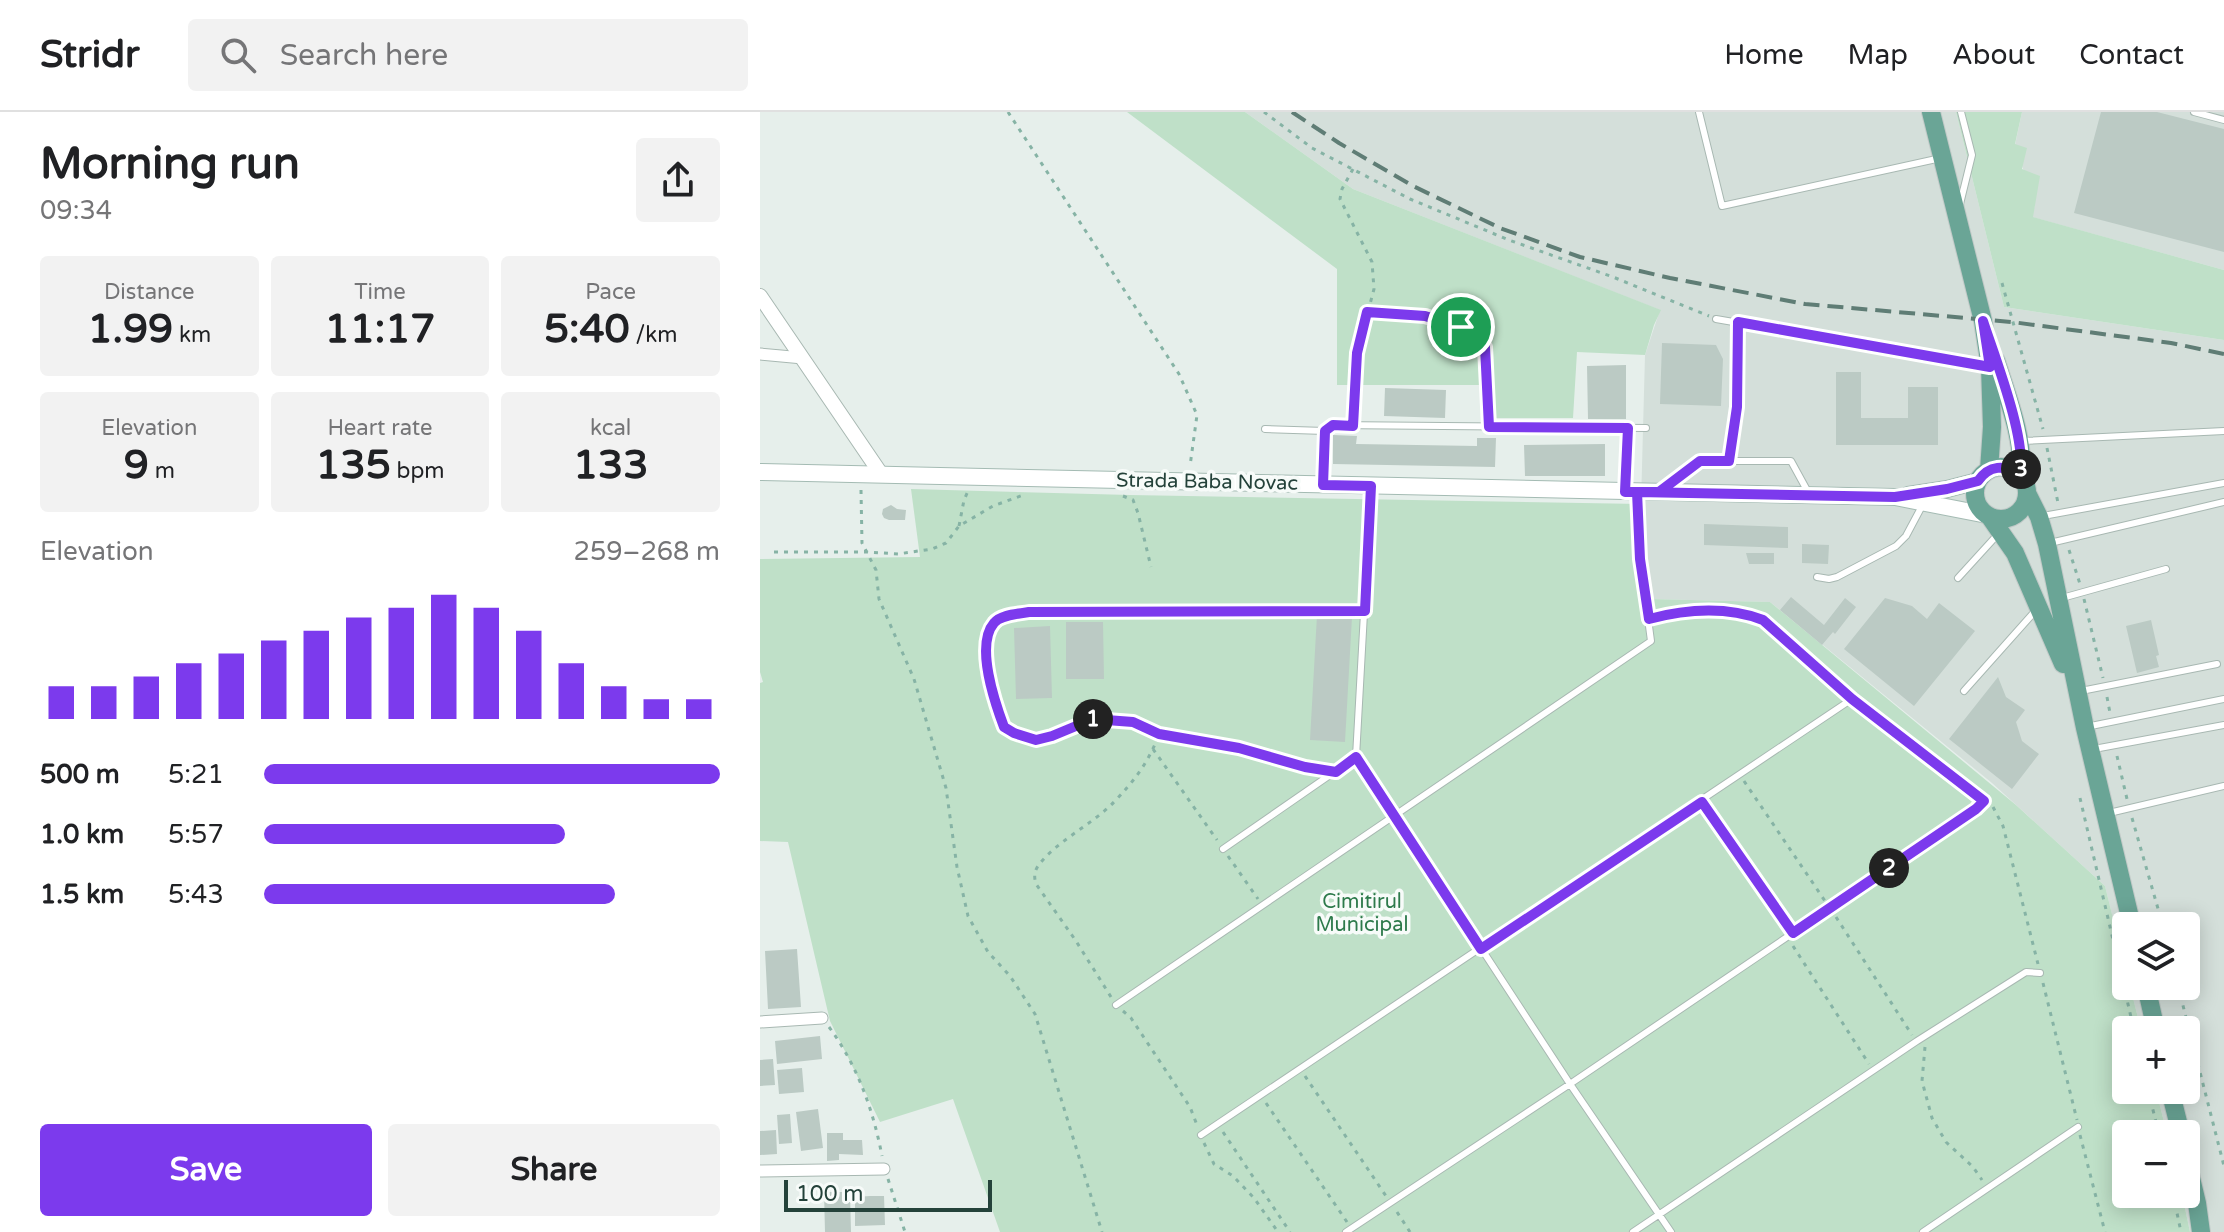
<!DOCTYPE html>
<meta charset="utf-8">
<style>
:root{--surface:#fff;--page:#f2f2f2;--text:#202124;--muted:#757577;--line:#e0e0e0;--accent:#7c3aed}
body{margin:0;font-family:"Varela Round",sans-serif;background:var(--page);color:var(--text);height:100vh;display:flex;flex-direction:column;font-size:30px;white-space:nowrap}
*{box-sizing:border-box;margin:0}
p{font-size:26px;color:var(--muted)}
.icon{flex:none;width:44px;height:44px;fill:none;stroke:currentColor;stroke-width:2;stroke-linecap:round;stroke-linejoin:round}
.map{position:relative;flex:1;overflow:hidden}
.panel{display:flex;flex-direction:column;background:var(--surface);width:760px}
.panel>*{flex:none}
.buttons{position:absolute;left:1352px;top:800px;display:grid;gap:16px}
.buttons a{display:grid;place-items:center;width:88px;height:88px;border-radius:8px;background:var(--surface);box-shadow:0 4px 20px #0003;font-size:40px}
.scale{position:absolute;left:24px;bottom:20px;width:208px;box-sizing:border-box;padding-left:8px;border:4px solid #24423a;border-top:0;font-size:22px;line-height:28px;white-space:nowrap;color:#24423a;-webkit-text-stroke:6px #f7fbf9;paint-order:stroke}
.pin{position:absolute;display:grid;place-items:center;width:68px;height:68px;color:#fff;margin:-34px;border:4px solid #fff;border-radius:50%;box-shadow:0 2px 8px #0007}
.km{position:absolute;width:40px;height:40px;margin:-20px;border-radius:50%;background:#222;color:#fff;font-size:22px;line-height:40px;text-align:center}
.round{display:grid;place-items:center;flex:none;width:84px;height:84px;border-radius:8px;background:var(--page)}
.summary{display:flex;align-items:center;justify-content:space-between;height:136px;padding:0 40px}
h1{font-size:44px;font-weight:700;line-height:60px}
.figures{display:grid;grid-template-columns:repeat(3,1fr);gap:12px;height:136px;padding:8px 40px}
.figures div{display:grid;align-content:center;border-radius:8px;background:var(--page);text-align:center}
.figures b{font-size:40px;font-weight:700}
.figures small{font-size:22px;font-weight:400}
.figures p{font-size:22px}
.chart{height:224px;padding:16px 40px}
.chart p{display:flex;justify-content:space-between}
.chart svg{width:100%;height:144px;margin-top:8px;stroke:var(--accent);stroke-width:6}
.action{display:flex;gap:16px;margin-top:auto;padding:16px 40px}
.action a{flex:1;height:92px;border-radius:8px;background:var(--accent);color:#fff;font-size:32px;font-weight:700;line-height:92px;text-align:center}
.action a+a{background:var(--page);color:var(--text)}
ul{padding:0 40px;list-style:none;font-size:26px}
li{display:grid;grid-template-columns:128px 96px 1fr;align-items:center;height:60px}
li i{height:20px;border-radius:10px;background:var(--accent)}
header{display:flex;align-items:center;gap:48px;box-sizing:border-box;height:112px;padding:0 40px;background:var(--surface);border-bottom:2px solid var(--line)}
header strong{font-size:38px}
nav{display:flex;gap:44px;margin-inline-start:auto;font-size:28px}
.search{width:560px;height:72px;background:var(--page);display:flex;align-items:center;gap:20px;box-sizing:border-box;padding:0 28px;border-radius:8px;color:var(--muted);font-size:30px}
main{display:flex;flex:1;min-height:0}
.map>svg:first-child{display:block}
</style>
<header>
<strong>Stridr</strong>
<div class="search"><svg class="icon" aria-label="search" viewBox="0 0 24 24"><circle cx="10" cy="10" r="6"/><path d="M15 15l6 6"/></svg>Search here</div>
<nav><a>Home</a><a>Map</a><a>About</a><a>Contact</a></nav>
</header>
<main>
<section class="panel">
<div class="summary"><div><h1>Morning run</h1><p>09:34</p></div><a class="round"><svg class="icon" aria-label="share" viewBox="0 0 24 24"><path d="M12 15V3M7 8l5-5 5 5M5 13v7h14v-7"/></svg></a></div>
<div class="figures">
<div><p>Distance</p><b>1.99<small> km</small></b></div>
<div><p>Time</p><b>11:17</b></div>
<div><p>Pace</p><b>5:40<small> /km</small></b></div>
</div>
<div class="figures">
<div><p>Elevation</p><b>9<small> m</small></b></div>
<div><p>Heart rate</p><b>135<small> bpm</small></b></div>
<div><p>kcal</p><b>133</b></div>
</div>
<div class="chart"><p><span>Elevation</span>259–268 m</p>
<svg viewBox="0 0 160 44" preserveAspectRatio="none"><path d="M5 44V34M15 44V34M25 44V31M35 44V27M45 44V24M55 44V20M65 44V17M75 44V13M85 44V10M95 44V6M105 44V10M115 44V17M125 44V27M135 44V34M145 44V38M155 44V38"/></svg>
</div>
<ul>
<li><b>500 m</b>5:21<i style="width:100%"></i></li>
<li><b>1.0 km</b>5:57<i style="width:66%"></i></li>
<li><b>1.5 km</b>5:43<i style="width:77%"></i></li>
</ul>
<div class="action"><a>Save</a><a>Share</a></div>
</section>
<div class="map">
<svg width="1464" height="1120" viewBox="0 0 1464 1120">
<rect width="100%" height="100%" fill="#e6efeb"/>
<path fill="#d4dfda" d="M485 0H1196L1244 195 1464 228V1120H1430L1422 1082H1426V1022H1407L1396 978H1426V918H1381L1370 874H1426V814H1366V860L1345 774 1232 671 1020 498 1010 490 890 487 881 392 885 243 900 198 593 77Z
M1262 0H1464V158L1272 105 1275 92 1255 33Z"/>
<path fill="#bfe0c8" d="M367 0H485L593 77 901 198 894 213 885 243 817 240 813 306H729L728 273H577V157Z
M1196 0H1262L1255 32 1267 36 1262 57 1280 64 1273 105 1464 158V228L1244 195Z
M151 377 370 383 881 392 890 487 1010 490 1256 693 1345 774 1366 859V874H1370L1381 918H1366V978H1396L1407 1022H1366V1082H1422L1430 1120H240L193 987 120 1010 70 909 28 730 0 729V571L3 570 0 560V447L160 445Z"/>
<path fill="#bbcac4" d="M1341 0H1397L1464 17V140L1314 101Z
M902 231 956 233 963 247 961 294 900 292Z
M866 253V307H828L827 254Z
M1076 260H1101V306H1148V275H1178V333H1076Z
M625 276 686 278 685 306 624 304Z
M573 323 597 324 596 332 717 334V326H736L735 355 573 352Z
M845 332V364H765L764 333Z
M131 393 137 397 146 398 145 408H129L124 406 122 402 123 397Z
M944 412 1028 415V436L944 433Z
M1042 432 1069 433 1068 452 1042 451Z
M986 441H1014V452H989Z
M1031 485 1064 513 1085 486 1096 495 1075 522 1073 520 1062 533 1020 498Z
M1125 486 1152 494 1167 507 1179 491 1215 519 1154 594 1084 537Z
M557 503 592 505 585 630 550 628Z
M1391 508 1399 543 1396 544 1399 555 1377 561 1366 514Z
M306 510H343L344 567H306Z
M290 514 292 586 256 587 254 516Z
M1238 565 1246 585 1265 598 1256 610 1262 629 1279 642 1252 677 1189 627Z
M37 837 41 895 8 897 5 839Z
M60 924 62 947 17 952 15 929Z
M13 947 15 973 0 974V948Z
M42 956 44 980 19 982 17 958Z
M58 997 63 1036 41 1039 36 1000Z
M30 1002 32 1031 19 1032 17 1003Z
M16 1018 17 1042 0 1043V1019Z
M67 1021H83V1028H102L103 1043 79 1042V1048L67 1049Z
M64 1080H90L91 1120H65Z
M110 1084H124L125 1113 95 1114V1085Z"/>
<g fill="none" stroke-linecap="round" stroke-linejoin="round">
<g stroke="#a8b8b2" stroke-width="8">
<path id="service" d="M939 0 962 94 1181 46
M1434 0 1464 8
M1200 92 1212 43 1201 0
M956 207 1226 254
M505 317 565 319
M1263 329 1464 319
M563 372 565 319 573 313 886 316
M865 376 868 316
M903 377 940 349H1031L1048 380
M1283 404 1464 371
M1290 431 1464 390
M1057 465 1069 467 1077 465 1136 434 1146 424 1162 394
M1198 466 1239 421
M1302 486 1406 457
M1204 579 1277 497
M1321 579 1457 552
M1326 615 1464 587
M1334 637 1464 613
M596 645 810 972 911 1120
M576 660C543 654 513 644 481 636 455 630 428 629 402 623 392 620 384 613 374 610 365 607 353 608 343 607 309 605 288 641 251 619 234 609 224 552 226 533 229 504 246 504 269 500L605 499
M1349 701 1464 674
M463 737 596 645 611 375
M356 893 891 529 880 447
M441 1023 1092 587
M586 1120 810 972 1216 697 1224 689
M873 1120 1157 929 1266 860 1280 861
M1163 1120 1318 1015"/>
</g>
<g stroke="#a8b8b2" stroke-width="13">
<path id="minor" d="M0 242 43 246
M0 910 62 906
M0 1059 124 1057"/>
</g>
<g stroke="#a8b8b2" stroke-width="16">
<path id="tertiary" d="M0 184 121 362"/>
</g>
<g stroke="#a4bbb3" stroke-width="18">
<path id="secondary" d="M0 360 1135 385 1227 403
M1148 383 1187 377 1218 369"/>
</g>
<g stroke="#c2cac8" stroke-width="20">
<path id="primary" d="M1171 0 1223 209 1230 255 1232 315 1229 358
M1236 249C1246 281 1266 331 1260 363
M1215 381a26 26 0 1 1 52 0a26 26 0 1 1-52 0Z
M1268 383 1279 405 1287 432 1325 616 1372 814
M1230 405 1255 441 1303 552
M1386 874 1396 918
M1410 978 1421 1022
M1426 1045 1437 1091 1441 1120"/>
</g>
<path stroke="#86b3a5" stroke-width="3" stroke-dasharray="4 6" stroke-linecap="butt" d="M248 0 419 262 437 303 430 354
M504 0 552 36 650 87 749 128 853 165 949 204
M593 57 582 77 580 87 612 150 614 177 597 241 593 305
M1242 171 1283 317
M607 200C634 201 711 204 723 232 728 244 726 289 728 306
M1287 336 1298 391
M971 341 977 295 978 221
M101 378 102 431 116 458 119 487 154 567 186 676 197 755 208 804 228 840 250 864 275 902 342 1120
M363 384 373 388 378 401 391 455
M878 395 880 440
M199 414 204 388 208 379
M1309 438 1320 472
M14 440H107L138 442 172 437 186 431 199 414 233 394 266 382
M1324 487 1343 566
M898 505 929 498 985 502 1003 508 1084 581
M1347 585 1350 601
M1100 593 1217 683
M393 637 457 728
M1357 644 1367 687
M984 669 1065 789
M1320 686 1374 918
M1233 695 1243 714 1278 852
M946 696 1028 814
M1372 706 1403 814
M468 744 498 787
M1076 805 1152 923
M1033 834 1109 952
M1283 871 1317 1008
M1418 874 1464 1054
M351 885 316 829 276 772C274 765 274 760 278 754 295 730 333 712 354 690 373 670 385 655 396 630
M363 899 371 906 430 995 437 1013
M69 915C97 953 113 997 122 1044
M1165 935 1162 969 1172 1006 1186 1030 1213 1055 1222 1068
M545 964 626 1084
M1388 978 1399 1022
M506 991 587 1110
M463 1020 530 1120
M1320 1023 1345 1120
M444 1031 454 1052 473 1064 494 1086 518 1120
M128 1067 145 1120
M1413 1082 1421 1120
M637 1100 650 1120"/>
<use href="#service" stroke="#fff" stroke-width="6"/>
<use href="#minor" stroke="#fff" stroke-width="11"/>
<use href="#tertiary" stroke="#fff" stroke-width="14"/>
<use href="#secondary" stroke="#fff" stroke-width="16"/>
<use href="#primary" stroke="#6aa596" stroke-width="18"/>
<path stroke="#5f7d75" stroke-width="4" stroke-dasharray="16 8" stroke-linecap="butt" d="M532 0 579 31 653 74 740 116 820 145 910 166 1045 192 1252 210 1411 231 1464 242"/>
</g>
<g fill="none" stroke-linecap="round" stroke-linejoin="round">
<g stroke="#fff" stroke-width="16">
<path id="route" d="M701 215 665 204 607 200 597 241 593 314 573 313 565 319 563 373 611 374 605 499 269 500C259 502 241 502 234 511 215 533 235 591 244 615L254 621 276 628 292 624 333 607 373 610 399 622 479 636 545 655 576 660 596 645 721 837 942 690 1033 821 1216 697 1224 689 1092 587 1003 508C966 494 927 497 889 507L880 447 877 380 1135 385 1187 377 1218 369C1229 353 1245 352 1260 363 1267 327 1235 246 1223 209L1230 255 978 210 977 295 969 349H940L899 380H865L868 316 729 315 725 235 719 224 701 215"/>
</g>
<use href="#route" stroke="#7c3aed" stroke-width="10"/>
</g>
<g text-anchor="middle" dominant-baseline="central" stroke-width="7" stroke-linejoin="round" paint-order="stroke">
<g font-size="20" fill="#24423a" stroke="#f7fbf9">
<text transform="translate(447 370) rotate(1)">Strada Baba Novac</text>
</g>
<g font-size="20" fill="#2d7a4b" stroke="#f7fbf9">
<text x="602" y="790">Cimitirul<tspan x="602" dy="23">Municipal</tspan></text>
</g>
</g>
</svg>
<div class="buttons">
<a><svg class="icon" aria-label="layers" viewBox="0 0 24 24"><path d="M12 4l9 5-9 5-9-5zM3 14l9 5 9-5"/></svg></a>
<a>+</a>
<a>−</a>
</div>
<div class="scale">100 m</div>
<div class="pin" style="left:701px;top:215px;background:#1e9e55"><svg class="icon" aria-label="arrive" viewBox="0 0 24 24"><path d="M6 21V4h12l-3 4 3 4H6"/></svg></div>
<b class="km" style="left:333px;top:607px">1</b>
<b class="km" style="left:1129px;top:756px">2</b>
<b class="km" style="left:1261px;top:357px">3</b>
</div>
</main>
